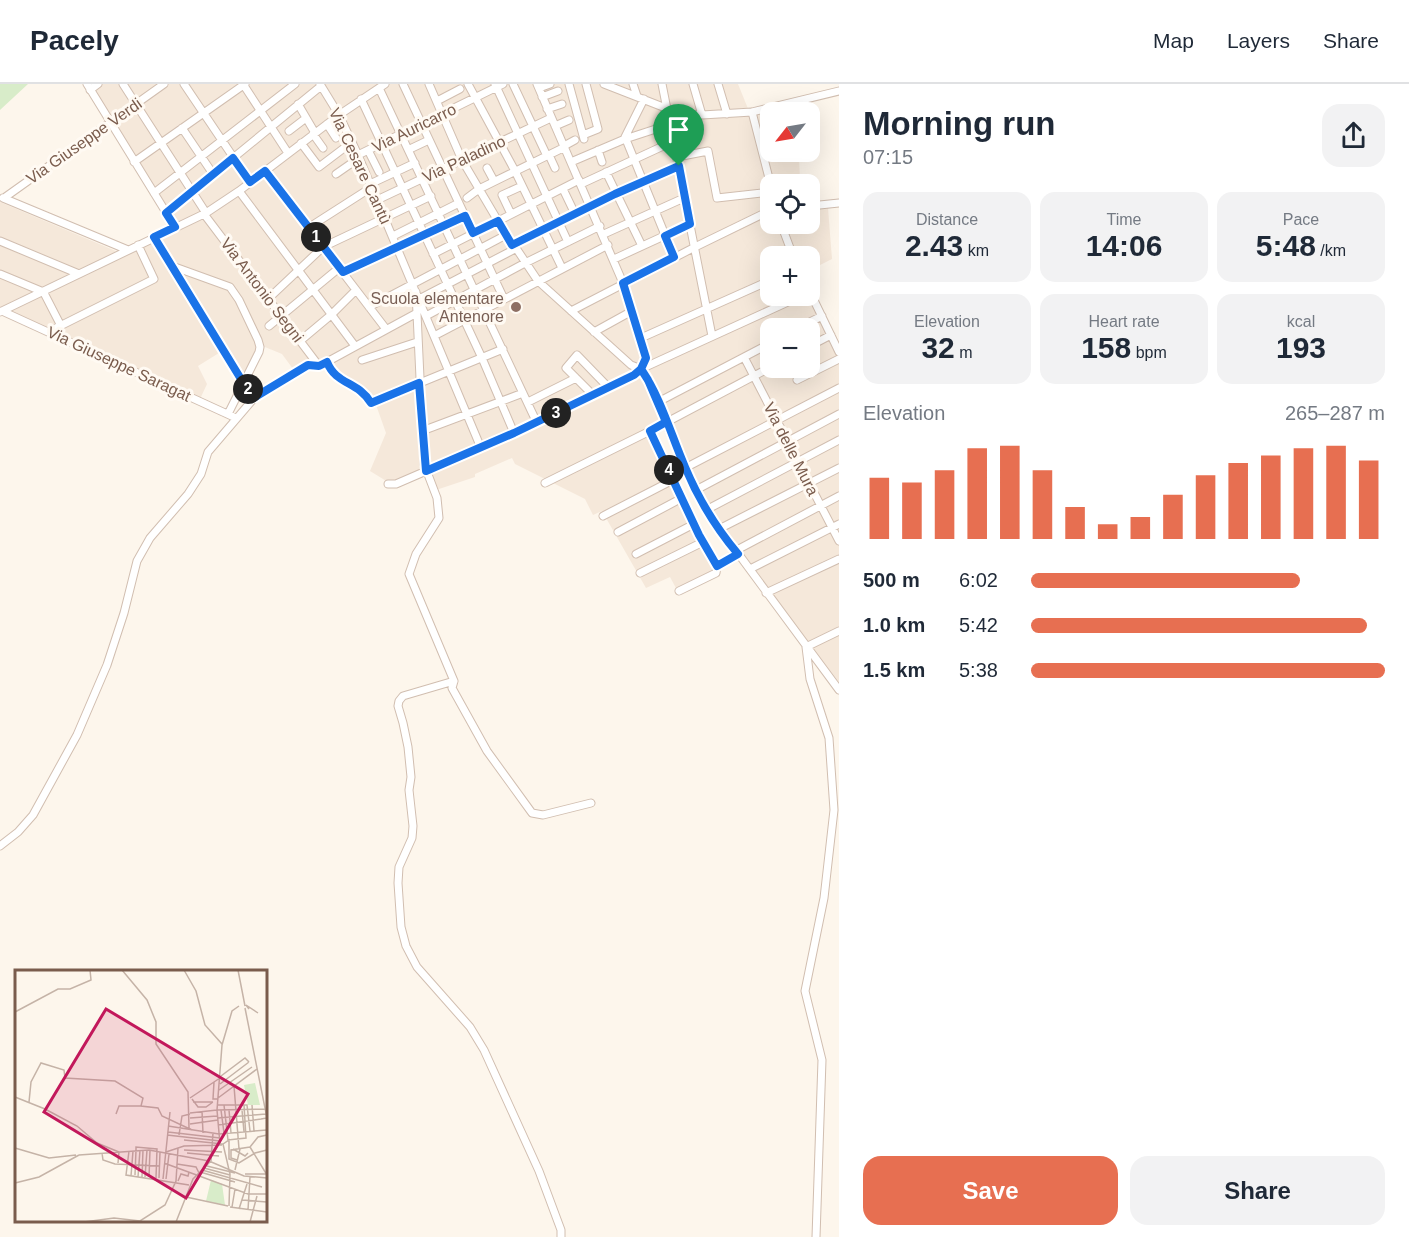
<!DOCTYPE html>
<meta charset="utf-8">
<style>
:root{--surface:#fff;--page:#f2f2f3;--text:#1f2937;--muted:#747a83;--line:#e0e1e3;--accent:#e76f51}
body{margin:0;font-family:Arial,sans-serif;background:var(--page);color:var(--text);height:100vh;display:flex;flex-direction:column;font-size:22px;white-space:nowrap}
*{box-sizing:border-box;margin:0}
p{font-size:20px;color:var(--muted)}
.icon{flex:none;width:33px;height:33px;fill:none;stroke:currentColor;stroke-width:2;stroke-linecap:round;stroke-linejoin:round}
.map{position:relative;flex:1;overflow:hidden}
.sheet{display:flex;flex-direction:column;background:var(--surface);width:570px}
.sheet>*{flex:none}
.needle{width:39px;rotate:239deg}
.buttons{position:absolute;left:760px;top:18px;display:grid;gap:12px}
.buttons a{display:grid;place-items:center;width:60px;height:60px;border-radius:12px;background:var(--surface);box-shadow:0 6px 24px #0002;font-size:30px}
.pin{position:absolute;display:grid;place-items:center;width:51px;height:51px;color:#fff;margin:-62px -26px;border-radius:50% 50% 50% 0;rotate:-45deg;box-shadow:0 0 6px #0007}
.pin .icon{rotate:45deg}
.km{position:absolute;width:30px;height:30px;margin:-15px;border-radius:50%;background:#222;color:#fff;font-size:16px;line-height:30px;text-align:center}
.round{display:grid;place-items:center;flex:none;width:63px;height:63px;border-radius:18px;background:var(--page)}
.headline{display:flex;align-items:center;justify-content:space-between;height:102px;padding:0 24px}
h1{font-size:33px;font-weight:700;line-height:45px}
.metrics{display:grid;grid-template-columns:repeat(3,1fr);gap:9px;height:102px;padding:6px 24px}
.metrics div{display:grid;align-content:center;border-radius:15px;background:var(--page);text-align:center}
.metrics b{font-size:30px;font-weight:700}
.metrics small{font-size:16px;font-weight:400}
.metrics p{font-size:16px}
.chart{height:168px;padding:12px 24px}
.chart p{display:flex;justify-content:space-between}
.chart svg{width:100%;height:108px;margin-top:6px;stroke:var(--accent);stroke-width:6}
.action{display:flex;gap:12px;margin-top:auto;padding:12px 24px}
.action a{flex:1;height:69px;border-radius:18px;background:var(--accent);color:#fff;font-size:24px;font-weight:700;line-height:69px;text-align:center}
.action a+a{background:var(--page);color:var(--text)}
ul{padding:0 24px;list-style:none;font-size:20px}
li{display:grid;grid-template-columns:96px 72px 1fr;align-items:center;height:45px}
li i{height:15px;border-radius:8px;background:var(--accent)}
header{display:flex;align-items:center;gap:36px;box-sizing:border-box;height:84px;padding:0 30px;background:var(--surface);border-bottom:2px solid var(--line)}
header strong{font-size:28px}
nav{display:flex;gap:33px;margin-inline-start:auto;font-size:21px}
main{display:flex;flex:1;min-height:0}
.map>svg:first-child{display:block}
</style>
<header>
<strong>Pacely</strong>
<nav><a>Map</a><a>Layers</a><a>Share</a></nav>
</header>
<main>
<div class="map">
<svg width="839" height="1153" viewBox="0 0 839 1153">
<rect width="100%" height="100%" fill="#fdf6ec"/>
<path fill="#f5e8da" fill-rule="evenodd" d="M89 0H738L751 32 809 22 818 70 799 72 800 98 771 100V140H810V126L828 124 832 175 810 186V172H771V212H810V201L839 262V600L706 421 670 335 648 346 717 487 677 506 670 493 646 504 602 427 593 431 585 415 515 380 512 374 475 390V393L436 406 429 391 396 403 370 387 386 349 375 318 333 288 330 276 296 289 282 270 260 261 244 292 227 264 198 282 207 300 200 315 0 227V118L123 170 176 144ZM771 28H810V68H771ZM771 244H810V284H771Z"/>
<path fill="#d8ecc9" d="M0 0H28L0 26Z"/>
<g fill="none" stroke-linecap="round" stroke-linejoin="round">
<g stroke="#d1beb0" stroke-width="9">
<path id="minor" d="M87 0 175 143
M123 0 206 129
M184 0 250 98
M243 0 288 69
M320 0 339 31 358 71 481 364
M403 0 504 215
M429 0 462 76 498 137 538 197 631 281 641 285
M468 0 515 87 562 184
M495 0 568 158
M513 0 547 72
M537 0 623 199 646 274 641 285
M569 0 584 55
M604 0 681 30 702 31 752 28 839 7
M633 0 637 12
M662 0 712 252
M693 0 702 31
M718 0 727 30
M379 4 537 339
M539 4 550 0
M90 6 98 0
M542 13 558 7
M361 15 482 274 514 349
M644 15 625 53 674 173
M437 17 460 5
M298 20 315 49
M547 25 562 20
M752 28 771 102
M327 40 336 54
M555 42 569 36
M182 44 213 90
M289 47 306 34
M313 50 323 64
M583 51 598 45 586 0
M301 59 319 83 352 58
M564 62 575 56
M412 64 429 56
M368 66 379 88
M598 66 602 78
M358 71 503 0
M549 71 555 84
M677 73 708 67 717 114 771 108
M134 78 245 0
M571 78 625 55 671 40
M487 84 494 97
M265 87 386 245
M606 88 642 162
M336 90 359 74
M370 100 415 79
M581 100 674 57
M563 105 575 130
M239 107 355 262
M154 109 295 0
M3 114 128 166
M4 114 164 0
M467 114 479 105 565 63
M377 116 551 34
M810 122 839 119
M166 129 321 2
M204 130 319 282
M511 130 502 111 522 102
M781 140 793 172
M308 144 372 103
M604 150 684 114
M393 152 459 119
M154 153 244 300 255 313
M0 157 79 190
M512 161 615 110 679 82
M433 170 579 96
M614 175 690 140
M172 182 230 203 239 216 258 256 260 263 259 268 228 330
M343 188 465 132
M0 190 41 207
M43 207 61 242
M416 208 424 380 437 414 439 434 416 470 409 490 454 597 403 612 399 617 398 622 403 639 408 663 411 693 409 706 413 742 412 754 399 783 398 799 401 843 406 862 417 883 470 943 484 966 539 1087 561 1146V1153
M810 208 839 268
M268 215 323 163 431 112
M419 215 515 165
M369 223 506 151
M2 227 236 334
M571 227 695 163 771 126
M0 228 206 129 239 107 339 31 385 0
M426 232 525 179 600 142
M269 242 339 184
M798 244 822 232
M48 248 154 195 138 161
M594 248 632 227
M434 252 608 161
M641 254 771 196
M300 257 331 231 356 206
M810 262 831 251
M744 273 839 457
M362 276 417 258
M327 278C336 301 358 296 371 319L503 265
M325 279 415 230
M641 285 648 296 685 384 706 426 839 606
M797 296 839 275
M593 311 566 284 577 271 609 304
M528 318 576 294
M658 318 771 259
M422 347 523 309
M685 384 839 304
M545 399 650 347
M388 400H396L514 349 634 291 641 285 801 212
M696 406 839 330
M706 426 839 356
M603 432 673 396
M719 445 839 384
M618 448 682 414
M735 467 839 412
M636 470 694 440
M738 470 717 482 699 451 650 347 771 283
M750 485 839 440
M640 489 703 458
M679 507 716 489 717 482
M766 509 839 475
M454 597 452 604 487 667 532 729 543 731 591 719
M0 762 18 748 33 731 77 651 107 581 124 529 137 477 150 454 188 410 201 390 208 368 255 313 308 281 319 282
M816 1153 822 976 805 907 824 814 834 726 829 654 810 595 806 563 839 547"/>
</g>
<use href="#minor" stroke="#fff" stroke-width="7"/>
</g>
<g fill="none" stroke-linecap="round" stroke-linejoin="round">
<g stroke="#fff" stroke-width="12">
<path id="route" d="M679 82 615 110 512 161 498 137 473 149 465 132 343 188 265 87 250 98 233 74 166 129 175 143 154 153 244 300 255 313 308 281 319 282 327 278C336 301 358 297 371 319L419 299 426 387 514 349 634 291 641 285C661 314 671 351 685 383 698 414 716 444 738 470L717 482 699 451 650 347 666 338 648 296 641 285 646 274 623 199 674 173 665 152 690 140 679 82"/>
</g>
<use href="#route" stroke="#1a73e8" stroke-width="8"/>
</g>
<circle fill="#8d6e63" stroke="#fffaf3" stroke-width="2" cx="516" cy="223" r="6"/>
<g text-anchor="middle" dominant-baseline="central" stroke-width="6" stroke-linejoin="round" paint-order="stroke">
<g font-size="16" fill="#7a5c4d" stroke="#fffaf3">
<text transform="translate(414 44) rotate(-26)">Via Auricarro</text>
<text transform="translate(84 57) rotate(-35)">Via Giuseppe Verdi</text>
<text transform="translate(464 75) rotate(-25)">Via Paladino</text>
<text transform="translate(360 82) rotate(65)">Via Cesare Cantù</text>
<text transform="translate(262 206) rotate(53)">Via Antonio Segni</text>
<text transform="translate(119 280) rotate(25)">Via Giuseppe Saragat</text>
<text transform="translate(791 365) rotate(63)">Via delle Mura</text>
</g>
<g font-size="16" fill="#785e54" stroke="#fffaf3" text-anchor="end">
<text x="504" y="214">Scuola elementare<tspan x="504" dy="18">Antenore</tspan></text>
</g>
</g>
<g transform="translate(15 886)">
<rect width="252" height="252" fill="#fdf6ec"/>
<path d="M240 113 245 135H233L229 115ZM196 210 207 214 210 235 191 231Z" fill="#d8ecc9"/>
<path fill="none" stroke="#c5b3a7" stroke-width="1.5" d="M107 0 132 30 141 52V74L173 122 174 158M169 0 181 21 190 55 207 74M223 0 230 36M230 38 252 148 246 149M234 39 231 35 243 43M0 42 43 19H55L76 10 75 0M206 106 230 88 234 92M199 112 198 129H203M205 114 234 92M219 116 224 179M204 120 237 97M0 127 30 139 62 156 82 173 104 182 103 193M175 128 205 108M203 128 242 99M177 129 183 137H191L198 132M14 132 16 112 26 93 49 100 50 108 100 111 128 128 126 136 143 138 147 146 177 160M178 132H198M203 135H232L235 161M209 135 213 170 231 168 229 135M237 135 239 161M202 140 250 139M206 140 209 163M214 140 216 163M227 140 229 162M187 141 188 163M175 143 202 140M101 144 104 136H126M175 148 202 146M203 148 251 144M175 154 203 150M203 155 246 149M153 156 204 164 252 160M153 162 205 168M152 165 205 171M164 165 167 146 175 144M169 170 208 174 214 170V189L224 193 240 183 252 180M205 174 202 140 207 75 217 41 224 36M208 174 215 204 214 236M235 177 252 205M235 177 243 167 252 165M0 178 34 188 61 185M218 179 230 186 233 183M121 180V177L142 179 141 208M169 180 207 182M114 181 111 205 174 215M151 182 169 176 207 175M87 183 88 190 100 194 145 196M172 183 204 186M64 185 134 180 194 191 229 206 252 208M222 190 216 188V180L235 177M149 193 233 224H252M162 194 181 197 184 203M192 196 220 203M189 198 215 205M187 200 247 217M220 200 225 179M185 202 220 212M230 204H251M120 205 121 180M116 206 118 181M123 207 125 180M127 207 128 180M130 207 132 180M134 207 135 180M144 208 145 182M148 209 155 142M151 209 154 184M163 211 166 204 173 206 174 202M0 213 24 207 64 185M171 227 213 236M227 230 252 232M215 237 252 242M217 237 220 219M224 239 232 214M233 240 235 207M69 252 99 248 125 251 150 235 161 211 163 178M161 252 178 209 196 191 198 163M235 252 242 226"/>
<path fill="#c2185b" fill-opacity="0.15" stroke="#c2185b" stroke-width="3" d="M91 39 233 124 171 228 29 142Z"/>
<rect width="252" height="252" fill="none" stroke="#7a5c4d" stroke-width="3"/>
</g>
</svg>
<div class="buttons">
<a><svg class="needle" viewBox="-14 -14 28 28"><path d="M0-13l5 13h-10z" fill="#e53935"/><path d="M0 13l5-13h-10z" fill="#747a83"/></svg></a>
<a><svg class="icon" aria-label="locate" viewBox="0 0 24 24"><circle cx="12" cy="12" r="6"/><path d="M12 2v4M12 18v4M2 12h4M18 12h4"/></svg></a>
<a>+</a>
<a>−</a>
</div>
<div class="pin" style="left:679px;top:82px;background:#1e9e55"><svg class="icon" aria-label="arrive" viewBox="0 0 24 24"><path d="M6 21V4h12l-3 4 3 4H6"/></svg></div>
<b class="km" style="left:316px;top:153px">1</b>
<b class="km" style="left:248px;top:305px">2</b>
<b class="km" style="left:556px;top:329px">3</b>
<b class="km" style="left:669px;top:386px">4</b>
</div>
<section class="sheet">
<div class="headline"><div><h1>Morning run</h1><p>07:15</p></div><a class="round"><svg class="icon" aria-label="share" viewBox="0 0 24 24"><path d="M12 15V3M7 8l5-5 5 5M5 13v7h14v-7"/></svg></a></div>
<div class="metrics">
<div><p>Distance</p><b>2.43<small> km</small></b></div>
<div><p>Time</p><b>14:06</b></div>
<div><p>Pace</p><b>5:48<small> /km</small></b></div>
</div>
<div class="metrics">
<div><p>Elevation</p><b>32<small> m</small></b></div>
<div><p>Heart rate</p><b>158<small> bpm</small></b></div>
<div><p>kcal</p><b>193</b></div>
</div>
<div class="chart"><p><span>Elevation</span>265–287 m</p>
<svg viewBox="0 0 160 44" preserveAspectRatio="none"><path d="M5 44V19M15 44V21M25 44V16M35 44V7M45 44V6M55 44V16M65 44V31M75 44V38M85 44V35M95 44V26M105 44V18M115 44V13M125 44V10M135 44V7M145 44V6M155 44V12"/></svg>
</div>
<ul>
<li><b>500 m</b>6:02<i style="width:76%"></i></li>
<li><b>1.0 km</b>5:42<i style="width:95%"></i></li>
<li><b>1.5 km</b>5:38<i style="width:100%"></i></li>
</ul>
<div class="action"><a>Save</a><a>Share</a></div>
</section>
</main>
